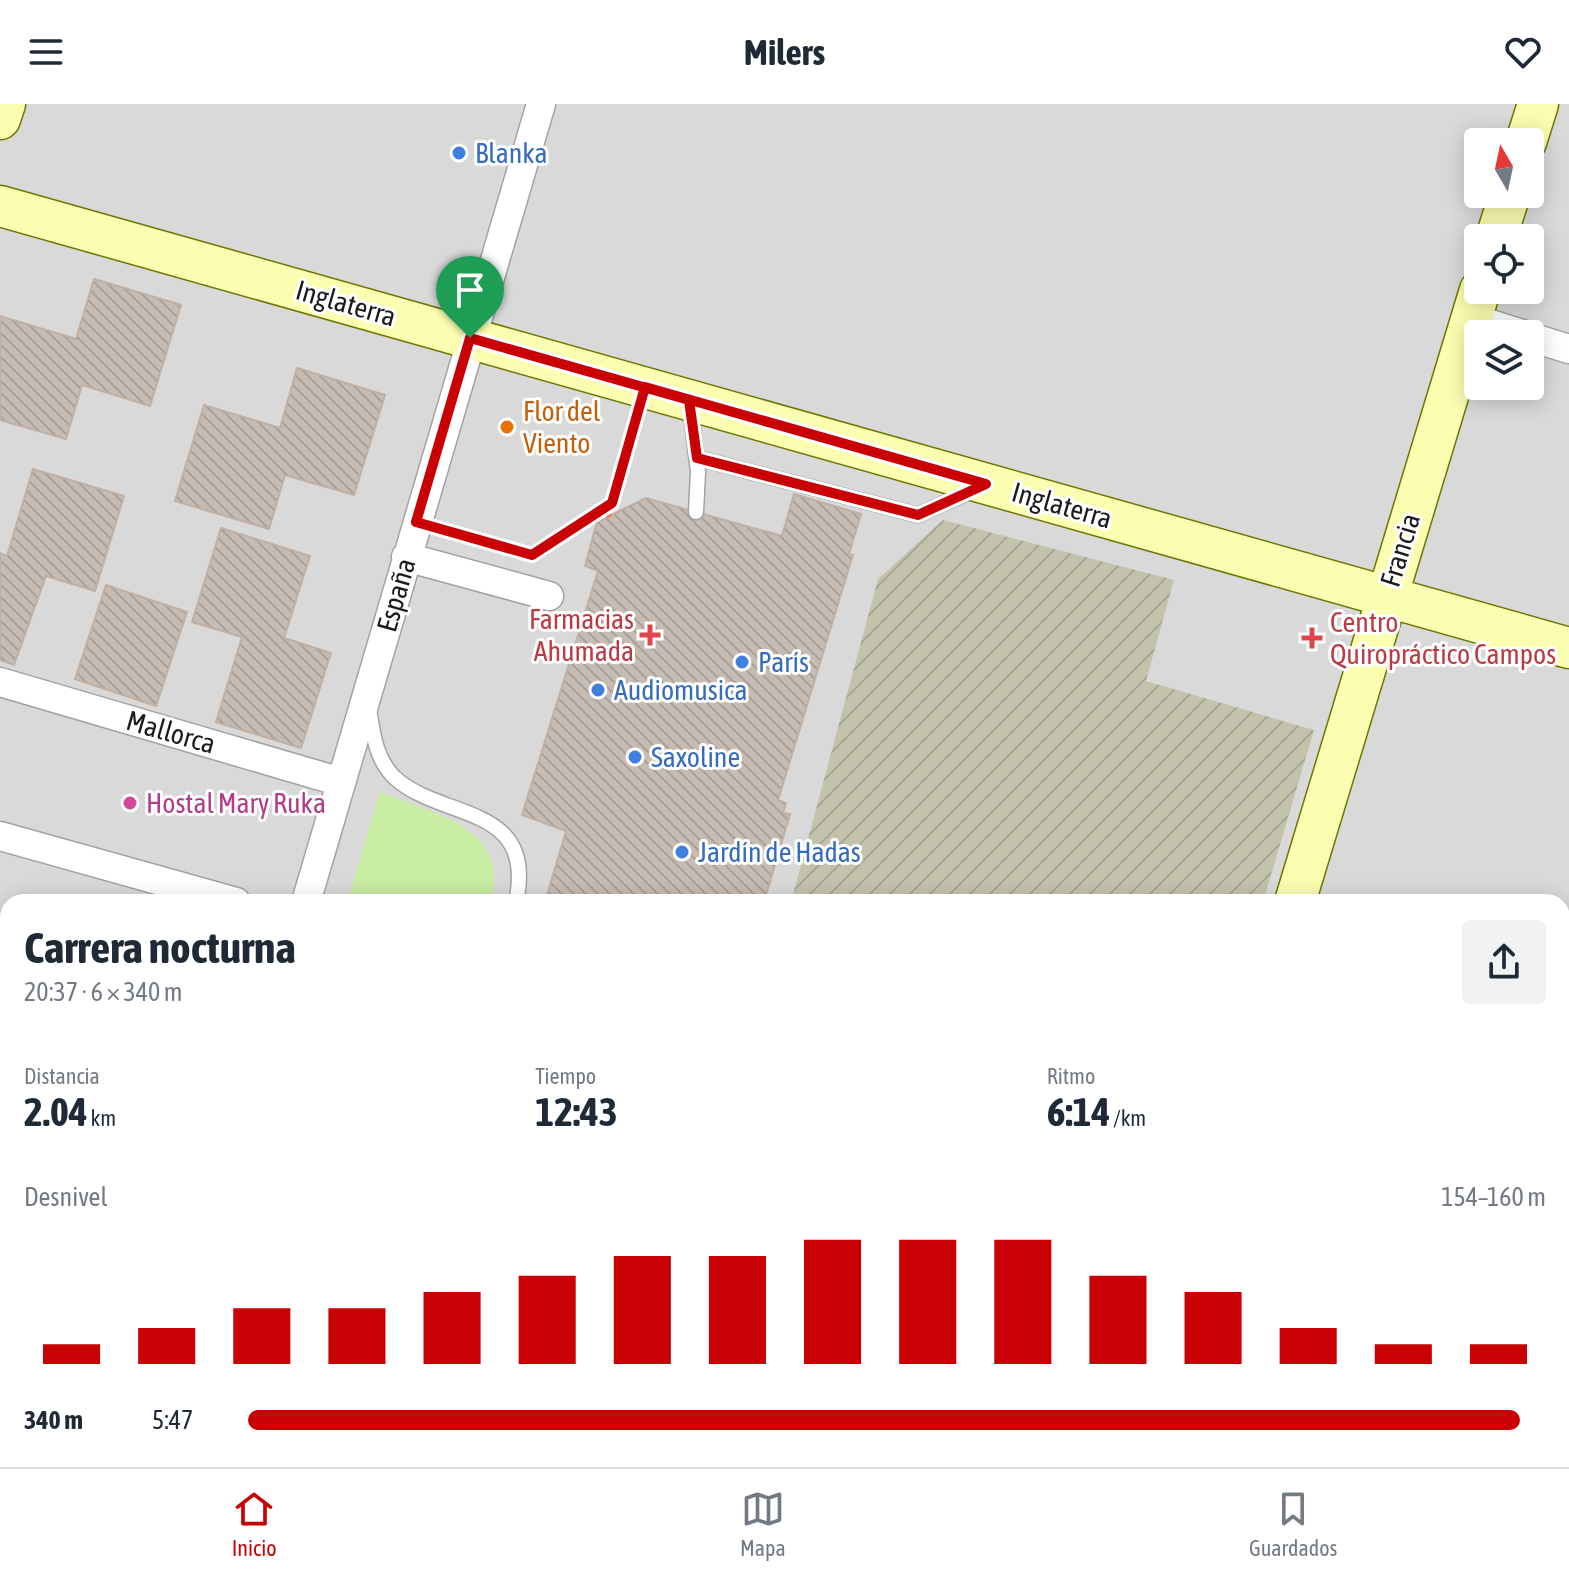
<!DOCTYPE html>
<html lang="es">
<meta charset="utf-8">
<style>
:root{--surface:#fff;--page:#f2f2f3;--text:#1f2937;--muted:#747a83;--line:#e0e1e3;--accent:#c90004}
body{margin:0;font-family:"Asap Condensed",sans-serif;background:var(--page);color:var(--text);height:100vh;display:flex;flex-direction:column;font-size:30px;white-space:nowrap}
*{box-sizing:border-box;margin:0}
p{font-size:26px;color:var(--muted)}
.icon{flex:none;width:44px;height:44px;fill:none;stroke:currentColor;stroke-width:2;stroke-linecap:round;stroke-linejoin:round}
.map{position:relative;flex:1;overflow:hidden}
.sheet{position:absolute;left:0px;top:790px;width:1570px;height:574px;display:flex;flex-direction:column;background:var(--surface);border-radius:24px 24px 0 0;box-shadow:0 4px 20px #0003}
.sheet>*{flex:none}
.needle{width:52px;rotate:351deg}
.controls{position:absolute;left:1464px;top:24px;display:grid;gap:16px}
.controls a{display:grid;place-items:center;width:80px;height:80px;border-radius:8px;background:var(--surface);box-shadow:0 4px 20px #0003;font-size:40px}
.pin{position:absolute;display:grid;place-items:center;width:68px;height:68px;color:#fff;margin:-82px -34px;border-radius:50% 50% 50% 0;rotate:-45deg;box-shadow:0 0 8px #0007}
.pin .icon{rotate:45deg}
.round{display:grid;place-items:center;flex:none;width:84px;height:84px;border-radius:8px;background:var(--page)}
.head{display:flex;align-items:center;justify-content:space-between;height:136px;padding:0 24px}
h1{font-size:44px;font-weight:700;line-height:60px}
.stats{display:grid;grid-template-columns:repeat(3,1fr);gap:12px;height:136px;padding:8px 24px}
.stats div{display:grid;align-content:center}
.stats b{font-size:40px;font-weight:700}
.stats small{font-size:22px;font-weight:400}
.stats p{font-size:22px}
.chart{height:224px;padding:16px 24px}
.chart p{display:flex;justify-content:space-between}
.chart svg{width:100%;height:144px;margin-top:8px;stroke:var(--accent);stroke-width:6}
ul{padding:0 24px;list-style:none;font-size:26px}
li{display:grid;grid-template-columns:128px 96px 1fr;align-items:center;height:60px}
li i{height:20px;border-radius:10px;background:var(--accent)}
header{display:flex;justify-content:space-between;align-items:center;height:104px;padding:0 24px;background:var(--surface);font-size:36px;font-weight:700}
.menu{display:flex;justify-content:space-around;align-items:center;height:112px;border-top:2px solid var(--line);background:var(--surface);font-size:22px;color:var(--muted)}
.menu a{display:grid;justify-items:center;gap:4px}
.menu .current{color:var(--accent)}
.map>svg:first-child{display:block}
</style>
<header><svg class="icon" aria-label="menu" viewBox="0 0 24 24"><path d="M4 6h16M4 12h16M4 18h16"/></svg>Milers<svg class="icon" aria-label="heart" viewBox="0 0 24 24"><path d="M12 20l-8-8c-3-5 5-10 8-4 3-6 11-1 8 4z"/></svg></header>
<div class="map">
<svg width="1569" height="1363" viewBox="0 0 1569 1363">
<defs>
<pattern id="construction-furrows" width="10" height="10" patternUnits="userSpaceOnUse" patternTransform="scale(2)"><rect width="10" height="10" fill="#c3c3ac"/><path d="M-1 1l2-2M0 10L10 0M9 11l2-2" fill="none" stroke="#a7a793"/></pattern>
<pattern id="building-back-hatch" width="6" height="6" patternUnits="userSpaceOnUse" patternTransform="scale(2)"><rect width="6" height="6" fill="#c6bcb4"/><path d="M-1 5l2 2M0 0l6 6M5-1l2 2" fill="none" stroke="#aaa19a"/></pattern>
</defs>
<rect width="100%" height="100%" fill="#efeae1"/>
<path fill="#dad9d9" fill-rule="evenodd" d="M0 0H1569V1363H0ZM1478 38H1530V90H1478ZM1478 134H1530V186H1478ZM1478 230H1530V282H1478ZM8 798H1562V1356H8Z"/>
<path fill="#fffeda" d="M1562 1322 1569 1323V1363H1431V1356H1562Z"/>
<path fill="url(#construction-furrows)" d="M943 416 1174 476 1146 577 1314 626 1263 798H791L878 475Z"/>
<path fill="#c9eda3" d="M380 688C432 709 513 724 490 798H347Z"/>
<path fill="url(#building-back-hatch)" stroke="#c1afa2" stroke-width="2" d="M94 175 181 201 150 302 82 281 66 335 0 316V212L76 235Z
M297 264 385 291 354 391 285 371 269 425 175 397 204 301 280 324Z
M33 365 124 392 95 487 46 472 14 561 0 556V449L7 452Z
M794 390 861 410 849 450 853 451 778 696 786 699 783 709 790 710 764 798H545L566 727 522 711 598 467 585 462 597 418 646 394 782 432Z
M221 424 310 452 284 534 331 549 301 644 216 618 242 533 192 518Z
M106 481 187 508 156 602 75 575Z
M205 1356H957L955 1363H203Z
M1168 1356H1268L1266 1363H1166Z"/>
<g fill="none" stroke-linecap="round" stroke-linejoin="round">
<g stroke="#a3a3a3" stroke-width="17">
<path id="lane" d="M690 301 698 368 696 408
M697 354 918 411 971 387
M369 605C373 630 376 656 395 674 443 717 537 699 516 798
M0 1250 8 1252"/>
</g>
<g stroke="#a3a3a3" stroke-width="31">
<path id="street" d="M1472 214 1522 230
M1530 233 1569 245
M406 453 549 492
M0 578 341 678
M0 732 236 798
M306 798 541 0
M0 947 8 950
M139 1363 141 1356"/>
</g>
<g stroke="#6c7700" stroke-width="43">
<path id="secondary" d="M0 15 5 0
M1526 38 1538 0
M0 102 1569 544
M1496 134 1510 90
M1295 798 1480 186
M1128 1363 1130 1356"/>
</g>
<path stroke="#ff6f62" stroke-width="5" stroke-dasharray="4 4" stroke-linecap="butt" d="M608 413 636 315
M444 426 532 451 612 399"/>
<use href="#lane" stroke="#fff" stroke-width="14"/>
<use href="#street" stroke="#fff" stroke-width="28"/>
<use href="#secondary" stroke="#fbfeb0" stroke-width="40"/>
</g>
<g fill="none" stroke-linecap="round" stroke-linejoin="round">
<g stroke="#fff" stroke-width="16">
<path id="route" d="M470 234 416 418 532 451 612 399 645 283 986 380 918 411 697 354 689 296C616 275 543 255 470 234"/>
</g>
<use href="#route" stroke="#c90004" stroke-width="10"/>
</g>
<g fill="#3f7fe0" stroke="#fff" stroke-width="3">
<circle cx="459" cy="49" r="8"/>
<circle cx="742" cy="558" r="8"/>
<circle cx="598" cy="586" r="8"/>
<circle cx="635" cy="653" r="8"/>
<circle cx="682" cy="748" r="8"/>
</g>
<circle fill="#e8710a" stroke="#fff" stroke-width="3" cx="507" cy="323" r="8"/>
<g fill="#e0444e" stroke="#fff" stroke-width="3">
<path d="M646 519h8v8h8v8h-8v8h-8v-8h-8v-8h8z"/>
<path d="M1308 522h8v8h8v8h-8v8h-8v-8h-8v-8h8z"/>
</g>
<circle fill="#d1479c" stroke="#fff" stroke-width="3" cx="130" cy="699" r="8"/>
<g text-anchor="middle" dominant-baseline="central" stroke-width="6" stroke-linejoin="round" paint-order="stroke">
<g font-size="28" fill="#366cbe" stroke="#fff" text-anchor="start">
<text x="475" y="49">Blanka</text>
<text x="758" y="558">París</text>
<text x="614" y="586">Audiomusica</text>
<text x="651" y="653">Saxoline</text>
<text x="698" y="748">Jardín de Hadas</text>
</g>
<g font-size="28" fill="#1c1c1c" stroke="#fff">
<text transform="translate(346 199) rotate(16)">Inglaterra</text>
<text transform="translate(1062 401) rotate(16)">Inglaterra</text>
<text transform="translate(1400 446) rotate(-73)">Francia</text>
<text transform="translate(396 491) rotate(-74)">España</text>
<text transform="translate(171 628) rotate(16)">Mallorca</text>
</g>
<g font-size="28" fill="#c56008" stroke="#fff" text-anchor="start">
<text x="523" y="307">Flor del<tspan x="523" dy="32">Viento</tspan></text>
</g>
<g font-size="28" fill="#be3a42" stroke="#fff" text-anchor="end">
<text x="634" y="515">Farmacias<tspan x="634" dy="32">Ahumada</tspan></text>
<text x="1330" y="518" text-anchor="start">Centro<tspan x="1330" dy="32">Quiropráctico Campos</tspan></text>
</g>
<g font-size="28" fill="#b23c85" stroke="#fff" text-anchor="start">
<text x="146" y="699">Hostal Mary Ruka</text>
</g>
</g>
</svg>
<div class="controls">
<a><svg class="needle" viewBox="-14 -14 28 28"><path d="M0-13l5 13h-10z" fill="#e53935"/><path d="M0 13l5-13h-10z" fill="#747a83"/></svg></a>
<a><svg class="icon" aria-label="locate" viewBox="0 0 24 24"><circle cx="12" cy="12" r="6"/><path d="M12 2v4M12 18v4M2 12h4M18 12h4"/></svg></a>
<a><svg class="icon" aria-label="layers" viewBox="0 0 24 24"><path d="M12 4l9 5-9 5-9-5zM3 14l9 5 9-5"/></svg></a>
</div>
<div class="pin" style="left:470px;top:234px;background:#1e9e55"><svg class="icon" aria-label="arrive" viewBox="0 0 24 24"><path d="M6 21V4h12l-3 4 3 4H6"/></svg></div>
<section class="sheet">
<div class="head"><div><h1>Carrera nocturna</h1><p>20:37 · 6 × 340 m</p></div><a class="round"><svg class="icon" aria-label="share" viewBox="0 0 24 24"><path d="M12 15V3M7 8l5-5 5 5M5 13v7h14v-7"/></svg></a></div>
<div class="stats">
<div><p>Distancia</p><b>2.04<small> km</small></b></div>
<div><p>Tiempo</p><b>12:43</b></div>
<div><p>Ritmo</p><b>6:14<small> /km</small></b></div>
</div>
<div class="chart"><p><span>Desnivel</span>154–160 m</p>
<svg viewBox="0 0 160 44" preserveAspectRatio="none"><path d="M5 44V38M15 44V33M25 44V27M35 44V27M45 44V22M55 44V17M65 44V11M75 44V11M85 44V6M95 44V6M105 44V6M115 44V17M125 44V22M135 44V33M145 44V38M155 44V38"/></svg>
</div>
<ul>
<li><b>340 m</b>5:47<i style="width:98%"></i></li>
</ul>
</section>
</div>
<nav class="menu">
<a class="current"><svg class="icon" aria-label="home" viewBox="0 0 24 24"><path d="M3 11l9-7 9 7M6 9v11h12V9"/></svg>Inicio</a>
<a><svg class="icon" aria-label="map" viewBox="0 0 24 24"><path d="M3 6l6-2 6 2 6-2v14l-6 2-6-2-6 2zM9 4v14M15 6v14"/></svg>Mapa</a>
<a><svg class="icon" aria-label="saved" viewBox="0 0 24 24"><path d="M7 4h10v16l-5-4-5 4z"/></svg>Guardados</a>
</nav>
